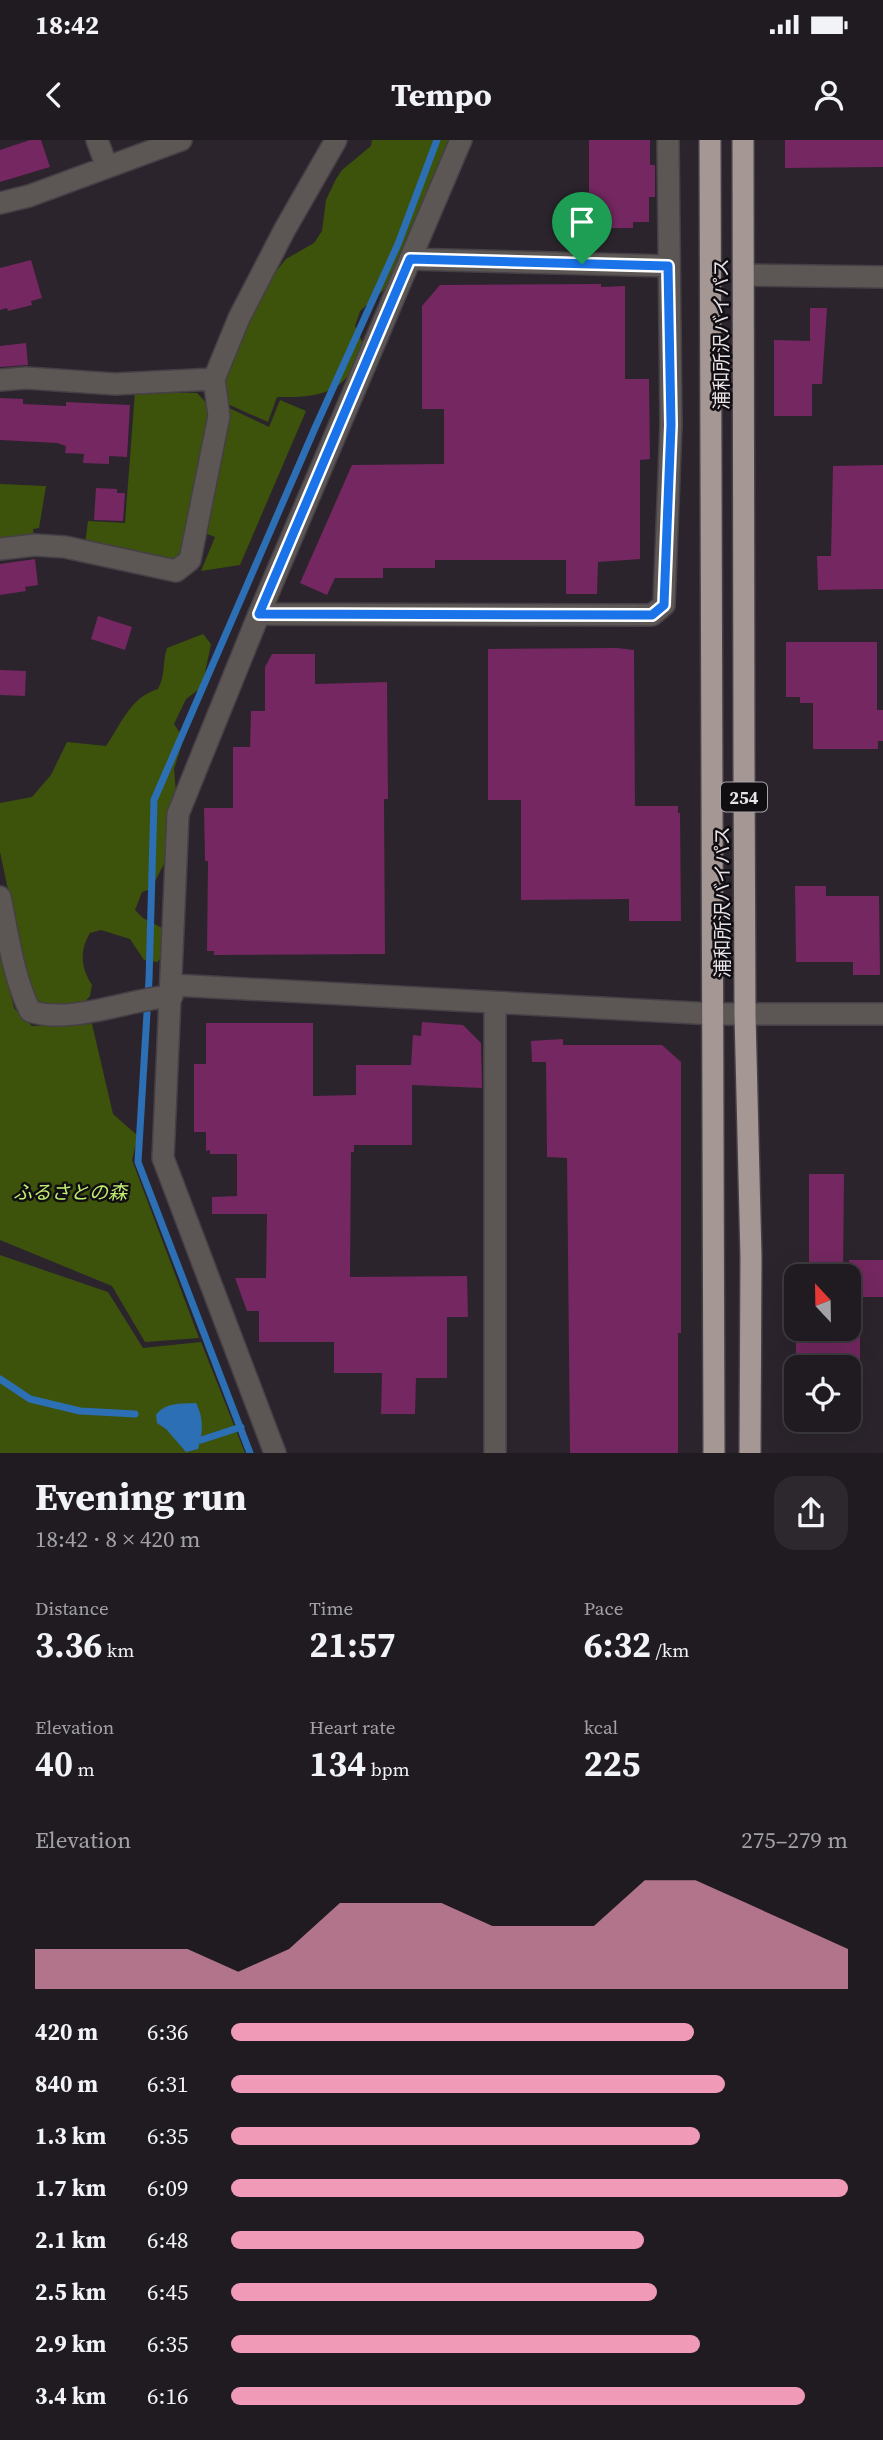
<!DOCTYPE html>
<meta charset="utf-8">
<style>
:root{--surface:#201b21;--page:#2d282e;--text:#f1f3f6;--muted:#a2a1a5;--line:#3d393f;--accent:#f09ab7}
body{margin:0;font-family:"Source Serif 4","Noto Sans JP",serif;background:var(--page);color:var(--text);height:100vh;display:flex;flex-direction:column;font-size:26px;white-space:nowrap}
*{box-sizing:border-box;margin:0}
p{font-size:23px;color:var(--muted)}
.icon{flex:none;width:38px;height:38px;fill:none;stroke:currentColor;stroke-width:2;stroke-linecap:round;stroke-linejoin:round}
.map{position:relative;height:1313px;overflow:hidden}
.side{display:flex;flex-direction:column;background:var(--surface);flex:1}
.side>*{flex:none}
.needle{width:46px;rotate:338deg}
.tools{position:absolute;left:784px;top:1124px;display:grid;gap:14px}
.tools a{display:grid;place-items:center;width:77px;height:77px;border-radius:14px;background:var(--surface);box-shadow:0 7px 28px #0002,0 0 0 2px var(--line);font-size:35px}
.pin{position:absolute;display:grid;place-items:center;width:60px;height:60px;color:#fff;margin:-72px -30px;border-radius:50% 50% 50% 0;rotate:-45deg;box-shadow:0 0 7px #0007}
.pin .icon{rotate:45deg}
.round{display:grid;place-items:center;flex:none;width:74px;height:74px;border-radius:21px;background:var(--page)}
.headline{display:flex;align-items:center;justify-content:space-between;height:119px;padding:0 35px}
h1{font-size:38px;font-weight:700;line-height:52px}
.figures{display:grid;grid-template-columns:repeat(3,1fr);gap:10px;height:119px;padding:7px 35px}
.figures div{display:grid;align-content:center}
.figures b{font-size:35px;font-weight:700}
.figures small{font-size:19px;font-weight:400}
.figures p{font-size:19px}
.chart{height:196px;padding:14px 35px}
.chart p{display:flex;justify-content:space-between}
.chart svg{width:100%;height:126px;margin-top:7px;fill:var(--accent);opacity:.7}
ul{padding:0 35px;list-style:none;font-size:23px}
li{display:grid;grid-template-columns:112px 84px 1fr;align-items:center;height:52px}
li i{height:18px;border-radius:9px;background:var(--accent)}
.status{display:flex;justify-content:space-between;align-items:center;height:49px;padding:0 35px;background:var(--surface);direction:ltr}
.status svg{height:19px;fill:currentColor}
header{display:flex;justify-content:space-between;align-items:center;height:91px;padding:0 35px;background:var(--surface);font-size:32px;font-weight:700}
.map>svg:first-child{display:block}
</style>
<div class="status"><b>18:42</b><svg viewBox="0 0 49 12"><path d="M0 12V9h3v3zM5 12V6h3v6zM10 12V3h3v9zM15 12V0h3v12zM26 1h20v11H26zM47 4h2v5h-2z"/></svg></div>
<header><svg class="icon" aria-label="back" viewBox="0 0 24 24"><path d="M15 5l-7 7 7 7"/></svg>Tempo<svg class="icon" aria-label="person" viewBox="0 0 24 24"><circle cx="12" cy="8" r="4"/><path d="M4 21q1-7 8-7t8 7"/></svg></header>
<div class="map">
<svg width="883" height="1313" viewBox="0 0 883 1313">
<rect width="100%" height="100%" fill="#2b242c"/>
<path fill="#3d530b" d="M372 0H449L385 149 360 171 355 186 363 204C350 252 323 258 277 257L268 282 205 254 198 246 201 231 237 205 273 135 286 119 314 103 322 91 326 60 336 39 342 30 371 6Z
M135 252 197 253 211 268 183 417 176 423 85 405 88 381 125 383Z
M280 260 306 271 240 425 201 431 215 397 207 394 227 267 269 287Z
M0 344 46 346 39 388 33 389 34 397 0 402Z
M203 494 211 504 202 547 186 559 174 584 182 596V604L174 629 176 652 167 673 166 720 151 749 142 752 135 770 143 778 164 789 162 817 157 822 144 820 130 799 101 790 90 793C79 811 81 828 92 845L90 856 81 866 44 869 31 857 0 712V663L32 657 51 635 67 602 106 606C121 585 130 557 158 549 166 534 162 523 167 508Z
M0 808 14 868 32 886 92 884 113 974 138 996 132 1020 199 1198 145 1202 112 1146 0 1100Z
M0 1115 108 1152 143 1208 201 1202 245 1313H0Z"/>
<path fill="#2c6fb4" d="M196 1263C204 1278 203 1293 198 1309L186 1312 166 1289 157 1283 156 1275C165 1262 182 1264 196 1263Z"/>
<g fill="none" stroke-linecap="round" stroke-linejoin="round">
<path stroke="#2c6fb4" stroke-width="7" d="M0 1239 30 1259 80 1271 135 1274
M201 1300 241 1287
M250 1313 138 1022 149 840 154 660 315 288 398 104 437 0"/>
</g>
<path fill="#742760" d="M30 0H41L50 27 0 42V10Z
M589 0H650V25H655V57H649V82H633V88H606V82H589Z
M785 0H883V27L785 28Z
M31 120 42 158 31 161 32 165 8 171 7 168 0 170V128Z
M601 144V147L625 146V239H649L650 319 640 320V419L598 422 597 454H566V420H435V428H383V438H335L327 455 300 443 352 325 444 324V269H422V166L440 145Z
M810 168H827L822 244H812V276H774V200L810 201Z
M26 203 28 225 0 227V206Z
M0 258 23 259V264L66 266V262L130 265 127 317 109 316V324L83 323 84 314 65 313 66 306 57 303 0 300Z
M883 325V449L818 450 817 416H831L833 326Z
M96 348 117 349V353H125L123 381 94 380Z
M35 419 38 445 25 447 26 451 0 455V424Z
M98 476 132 487 125 510 91 499Z
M786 502H877V570H883V601H878V609H813V563H800V557H786Z
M617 508 634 510 635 666H678V673H680L681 781H629V759L521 760V660H488V509Z
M272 514H315V544L387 542 388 659H384L385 814 214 815V811H207L208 721H205L204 668H233V607H250L251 571H265V527Z
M0 530 26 531 25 556 0 555Z
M795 746H826V756H879L880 835H853V822H796Z
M422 882 463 885 481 903 482 948 412 945V1005H354V1012H351L350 1137 467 1136 468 1177H447V1238H416L415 1274H381L382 1233H334V1202H259V1171H247L235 1138H266L267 1074H212V1057L237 1056V1014H210V1010L206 1011V992H194V924H206V883H313V956L356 955V925H411L413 895 421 896Z
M563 899V905H662L681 922V1193H678V1313H570L567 1018 547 1017 546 922H532L531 901Z
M809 1034H844L843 1136H809Z
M849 1120H883V1157H849Z
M796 1188H860V1227H796Z"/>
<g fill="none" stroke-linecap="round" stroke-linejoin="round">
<g stroke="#453f46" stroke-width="24">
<path id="minor" d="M97 0 107 27
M0 63 29 56 181 0
M410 119 668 126
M744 135 883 137
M0 240 26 238 115 244 214 239
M0 409 35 405 65 407 176 431 190 420 219 276 214 239 239 178 285 89 336 0
M259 474 652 475 664 465 671 285 668 0
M0 757C8 795 13 836 30 871 70 885 129 859 172 856
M173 845 714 874H883
M495 863V1313
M275 1313 163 1018 178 674 259 474 461 0"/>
</g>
<g stroke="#453f46" stroke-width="24">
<path id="highway" d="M710 0 714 1313
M743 0 744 624 745 875 751 1117 750 1313"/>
</g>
<use href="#minor" stroke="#5c5654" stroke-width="21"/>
<use href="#highway" stroke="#a59793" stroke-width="21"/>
</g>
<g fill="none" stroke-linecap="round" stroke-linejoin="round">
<g stroke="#fff" stroke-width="14">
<path id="route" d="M410 119 668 126 671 285 664 465 652 475 259 474Z"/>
</g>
<use href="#route" stroke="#1a73e8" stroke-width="9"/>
</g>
<g text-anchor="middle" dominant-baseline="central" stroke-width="5" stroke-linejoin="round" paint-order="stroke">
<rect fill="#110e12" stroke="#a8a3a8" stroke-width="2" x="721" y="642.5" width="46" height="29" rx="5"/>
<g font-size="18" font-weight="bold" fill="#e8e3e9">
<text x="744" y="657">254</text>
</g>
<g font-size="19" fill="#e8e3e9" stroke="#110e12">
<text transform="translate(721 194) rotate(-90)">浦和所沢バイパス</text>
<text transform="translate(722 762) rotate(-90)">浦和所沢バイパス</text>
</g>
<g font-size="19" font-style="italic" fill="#c1ed73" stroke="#110e12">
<text x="70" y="1052">ふるさとの森</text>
</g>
</g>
</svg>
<div class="tools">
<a><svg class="needle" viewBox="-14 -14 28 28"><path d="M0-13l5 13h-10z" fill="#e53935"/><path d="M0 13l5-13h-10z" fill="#a2a1a5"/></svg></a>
<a><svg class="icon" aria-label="locate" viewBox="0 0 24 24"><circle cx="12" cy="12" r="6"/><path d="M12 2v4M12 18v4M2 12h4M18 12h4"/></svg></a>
</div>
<div class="pin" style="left:582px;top:124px;background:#1e9e55"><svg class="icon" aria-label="arrive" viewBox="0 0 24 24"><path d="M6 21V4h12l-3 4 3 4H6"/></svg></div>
</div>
<section class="side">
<div class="headline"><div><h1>Evening run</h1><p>18:42 · 8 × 420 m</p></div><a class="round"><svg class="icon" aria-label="share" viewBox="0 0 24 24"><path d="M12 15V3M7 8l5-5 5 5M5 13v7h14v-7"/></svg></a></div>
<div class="figures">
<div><p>Distance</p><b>3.36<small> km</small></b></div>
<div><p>Time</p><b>21:57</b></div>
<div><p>Pace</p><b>6:32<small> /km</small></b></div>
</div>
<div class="figures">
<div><p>Elevation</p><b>40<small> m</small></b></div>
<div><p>Heart rate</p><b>134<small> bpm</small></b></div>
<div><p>kcal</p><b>225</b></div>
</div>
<div class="chart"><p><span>Elevation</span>275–279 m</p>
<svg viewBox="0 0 160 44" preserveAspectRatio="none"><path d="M0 44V30L10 30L20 30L30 30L40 38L50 30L60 14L70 14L80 14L90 22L100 22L110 22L120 6L130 6L140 14L150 22L160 30V44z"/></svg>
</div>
<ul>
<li><b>420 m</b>6:36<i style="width:75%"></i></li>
<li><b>840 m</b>6:31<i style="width:80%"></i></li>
<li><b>1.3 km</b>6:35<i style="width:76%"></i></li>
<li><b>1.7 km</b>6:09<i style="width:100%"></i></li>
<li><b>2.1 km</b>6:48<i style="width:67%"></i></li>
<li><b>2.5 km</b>6:45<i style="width:69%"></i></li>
<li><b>2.9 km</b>6:35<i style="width:76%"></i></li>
<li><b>3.4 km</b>6:16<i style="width:93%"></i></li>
</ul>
</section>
